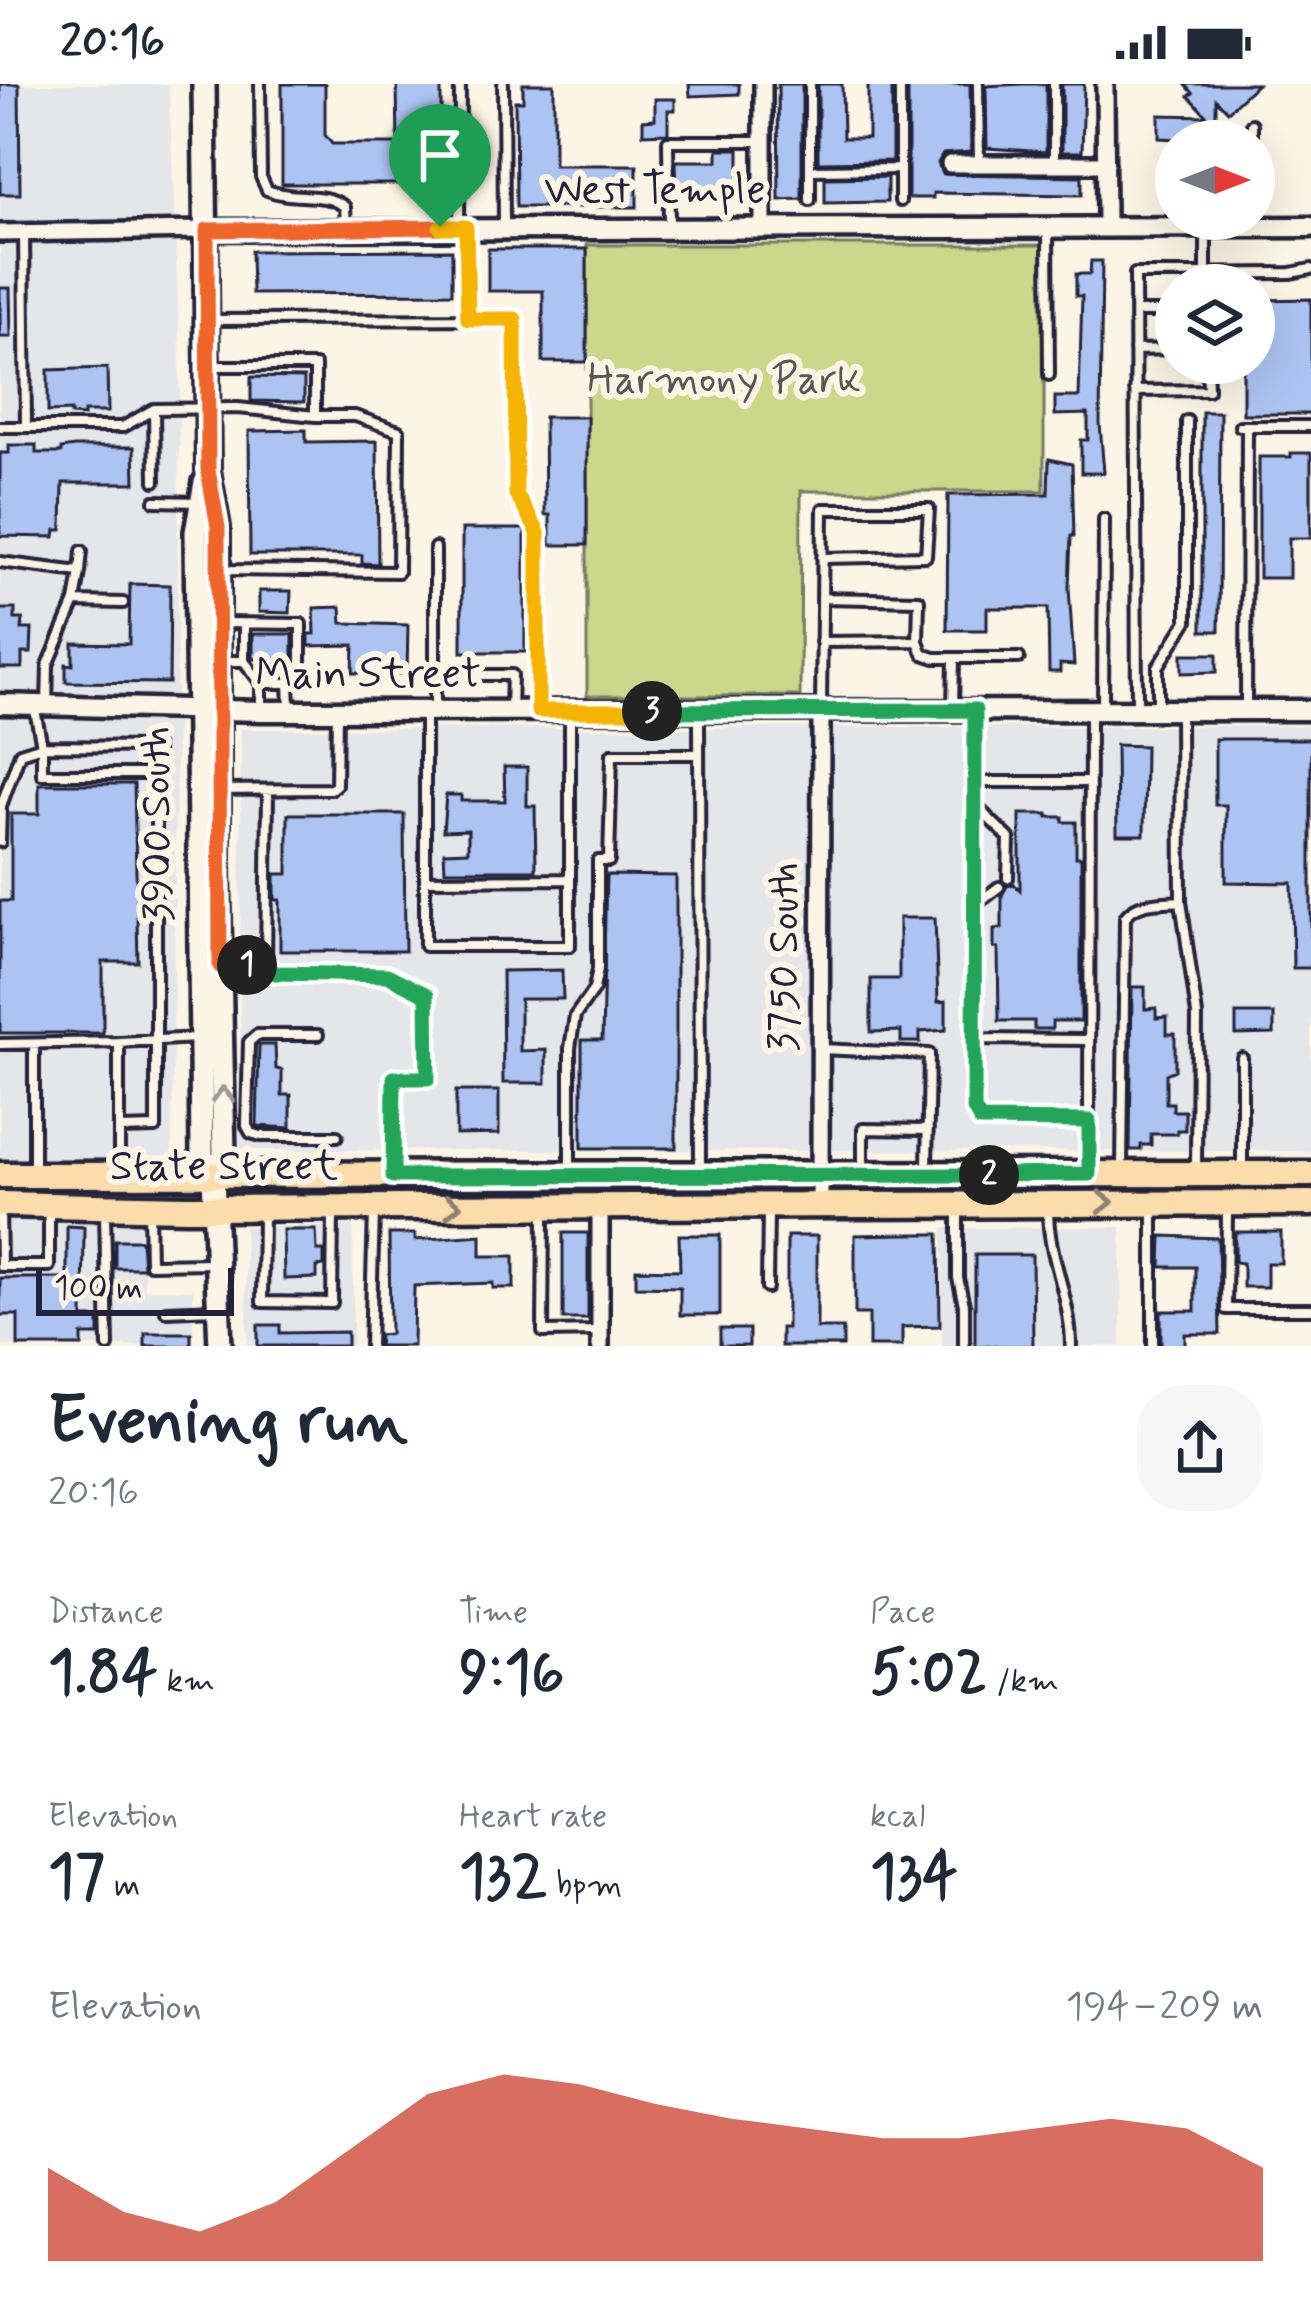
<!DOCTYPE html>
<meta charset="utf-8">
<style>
:root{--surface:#fff;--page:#f6f6f7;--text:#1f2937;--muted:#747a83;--accent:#c8321e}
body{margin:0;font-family:Mynerve,sans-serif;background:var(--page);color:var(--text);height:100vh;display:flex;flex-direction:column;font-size:45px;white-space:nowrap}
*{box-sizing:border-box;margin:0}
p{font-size:39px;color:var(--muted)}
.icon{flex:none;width:66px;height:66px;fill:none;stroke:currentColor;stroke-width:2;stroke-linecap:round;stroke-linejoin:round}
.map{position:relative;height:1262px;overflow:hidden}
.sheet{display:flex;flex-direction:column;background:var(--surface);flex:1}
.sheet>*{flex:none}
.needle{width:78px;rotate:90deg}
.controls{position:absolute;left:1155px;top:36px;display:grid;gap:24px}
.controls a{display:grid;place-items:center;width:120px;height:120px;border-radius:50%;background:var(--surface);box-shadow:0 12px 48px #0002;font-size:60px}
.scale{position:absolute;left:36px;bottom:30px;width:198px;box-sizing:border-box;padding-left:12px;border:6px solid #22223b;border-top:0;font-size:33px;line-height:42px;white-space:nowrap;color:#22223b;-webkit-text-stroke:9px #fcf5e5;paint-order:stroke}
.pin{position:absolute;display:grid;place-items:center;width:102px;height:102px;color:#fff;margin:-123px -51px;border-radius:50% 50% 50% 0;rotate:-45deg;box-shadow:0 0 12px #0007}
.pin .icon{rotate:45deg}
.km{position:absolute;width:60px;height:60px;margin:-30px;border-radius:50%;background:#222;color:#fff;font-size:33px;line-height:60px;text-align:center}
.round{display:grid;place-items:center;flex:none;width:126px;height:126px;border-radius:48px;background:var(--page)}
.overview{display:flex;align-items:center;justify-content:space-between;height:204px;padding:0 48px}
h1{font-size:66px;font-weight:800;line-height:90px}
.metrics{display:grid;grid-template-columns:repeat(3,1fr);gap:18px;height:204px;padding:12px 48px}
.metrics div{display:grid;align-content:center}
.metrics b{font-size:60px;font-weight:800}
.metrics small{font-size:33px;font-weight:400}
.metrics p{font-size:33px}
.chart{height:336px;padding:24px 48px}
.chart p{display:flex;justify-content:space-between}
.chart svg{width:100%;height:216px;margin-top:12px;fill:var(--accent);opacity:.7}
.status{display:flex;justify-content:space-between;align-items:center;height:84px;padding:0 60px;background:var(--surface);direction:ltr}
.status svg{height:33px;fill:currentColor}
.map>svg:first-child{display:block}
</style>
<div class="status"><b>20:16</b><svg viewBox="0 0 49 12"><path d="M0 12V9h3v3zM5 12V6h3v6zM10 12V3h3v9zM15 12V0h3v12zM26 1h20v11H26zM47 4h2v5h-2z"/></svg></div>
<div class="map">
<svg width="1311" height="1262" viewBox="0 0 1311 1262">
<rect width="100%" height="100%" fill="#fcf5e5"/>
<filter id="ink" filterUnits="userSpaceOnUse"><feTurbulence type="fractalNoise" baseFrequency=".00833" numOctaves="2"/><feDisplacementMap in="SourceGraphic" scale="24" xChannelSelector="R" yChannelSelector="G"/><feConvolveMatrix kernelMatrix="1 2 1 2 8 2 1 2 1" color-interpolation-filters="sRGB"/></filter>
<g filter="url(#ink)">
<path fill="#e4e6e9" d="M0 0H169L180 267 172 1075H144V1205L193 1206V1262H0Z
M1311 642V1067L240 1066 241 645Z
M353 1141V1262H248L244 1143Z
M1121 1143V1262H942L943 1144Z"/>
<path fill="#cbd78a" stroke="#767c62" stroke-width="3" d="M587 161H1044V407H801L800 612H587Z"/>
<path fill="#adc4f2" stroke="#22223b" stroke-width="3" d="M0 0H19L20 110H0Z
M282 0H325V51L332 60H398L397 0H441V100H282Z
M523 0H554V81H637V123H516L515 17H523Z
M689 0H739V10L690 12Z
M778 0H802V115L779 116Z
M818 0H842L843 54H868V0H892V77L818 78Z
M908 0H970L971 68 943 70 938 79 943 90 1082 92V111L933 109V114H908Z
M1023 0H1046V68L987 64 986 2Z
M1062 0H1084L1082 68H1062Z
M1185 0H1257L1228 27 1216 15V57L1159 54V31L1207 32 1189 12 1193 9Z
M655 15H675V26H668V49L643 50V36L655 35Z
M718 65H739V107L677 108 676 77H718Z
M887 93V118L825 119V94Z
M488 165H587V278H543V207H488Z
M452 166V209L252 210 251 167Z
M1091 177H1102L1100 340 1104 389H1081V356H1088V330L1055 331V313H1079L1082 212H1076V190H1090Z
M0 204H10L11 253H0Z
M1311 215V330H1243V279H1254V216Z
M107 284 108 328H84V332L71 331V327L48 328V286Z
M251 293 304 294V318L251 317Z
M1202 328H1220L1219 547H1202Z
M544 333H587V461H550V431H545Z
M306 346V358L377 357 378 480 362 479V471H250L249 347Z
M9 361H36V369H61V365L74 363H134L135 399H63L62 446H56L55 453 0 452V369H9Z
M1291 369H1311V454H1289V494H1259V373H1291Z
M1049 375 1072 380 1074 452H1071L1069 504 1074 581 1060 580V588H1049L1048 524H987V546H947L948 411 1048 410Z
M462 445H525V568H462Z
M130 500 170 501 169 599 66 598V580L73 581V559L129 560Z
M259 507H291L290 529 259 528Z
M341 523 342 539 408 541 407 590 353 589 354 561 309 562V550H315L314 524Z
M0 525H15V535H23L22 545H32L31 569H22V584H0Z
M253 550H293V575H253Z
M1182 570H1217V588L1182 589Z
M1215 655H1311V884H1293L1292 799 1226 798V721H1215Z
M1116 661 1145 662 1144 751H1117Z
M504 683H527V722H535L536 786H445L444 768 468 767V746L443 747 446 711H461V717H505Z
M39 700H134L138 878H103V949H0V817H11V730H39Z
M288 730H404L405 867H280V816H275V790H288Z
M1020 730H1048V733H1063V738H1076V773H1081V937H1052V945H1034V937H999L998 864H994V845L1002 844V811L1007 802 1014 800 1020 806Z
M606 791 676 792V1064H582V956H602Z
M899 834H935L938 918 946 917V946L920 948V958H901V947L871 948V895H899Z
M562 886 563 915H520V967L546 966V999H503L502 887Z
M1132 903H1145V925L1156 924V934L1167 933V950H1175V986L1166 990V1019H1173V1027H1185V1046H1177V1050H1151V1061H1141V1066H1130Z
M1236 930H1274V950L1236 951Z
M259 961H275L276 985 282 986V1011H291V1044L257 1042Z
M456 1007H499V1050L456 1051Z
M67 1142 84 1143 83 1234H99V1251H82V1262H18V1231H0V1194H67Z
M283 1146H316L317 1167H324V1182L317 1183V1194L284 1195Z
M1235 1148H1281V1179H1267V1203H1243V1179L1235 1178Z
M563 1149H588V1235H563Z
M389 1150H415V1156L481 1151V1172H514V1204H493V1199L414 1202 413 1262H378L379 1251 390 1250Z
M904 1150H939L940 1242 902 1243V1262H869V1230H855V1151Z
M679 1151H720V1231H680V1203L636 1202V1185L680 1186Z
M787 1152H817V1244H843V1262H781V1244H787Z
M1162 1152 1218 1154 1220 1250H1185V1261L1161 1262V1227H1195V1183H1161Z
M115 1156H141L143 1184H115Z
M975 1171H1032L1033 1262H975Z
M258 1241H280V1249L347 1248V1262H258Z
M720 1245H749V1262H720Z
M145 1249H191V1262H145Z"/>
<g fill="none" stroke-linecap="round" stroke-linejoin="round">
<g stroke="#22223b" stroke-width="16">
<path id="service" d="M260 0 261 93 267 106C293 117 323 106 345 123L346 141
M503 0 504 141
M810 0V116
M900 0V117
M978 0 979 80
M1054 0V78
M1252 57V40
M810 86 900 85
M459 141 460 0
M669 141 668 57H762
M1048 144 1049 291
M466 147 468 235
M24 150 26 343
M1206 201V145
M1136 228H1176
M208 236 515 235 516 410 538 448V625
M1135 266 1176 265
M209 282H315V332H355L399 347 398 488 220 486
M1135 307 1208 306 1207 279
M154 325 155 397
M1240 342H1311
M0 343H123L154 325 238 324 315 332
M155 417 200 418
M0 478 80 488 75 518 48 581 47 620
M80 488 82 467
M822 514 919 516 918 557
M75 518 123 519
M220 539 301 540V585L289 599 290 625
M244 540V577
M821 558 918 557 923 570 935 574H1019
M220 577H244L261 599V623
M435 591H512L511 625
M261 599H289
M34 621 42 662V690H156
M1246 624 1247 342
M435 625V464
M821 625 823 425H929L926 472 822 474
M953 625 954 574
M1137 625 1135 190 1291 189 1311 185
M1158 625V583L1187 537V337
M1103 626 1104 435
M425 628V862H570V631
M699 628 700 1087
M975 630 974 1025 979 1036 1089 1037 1090 628
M975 698H1089
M221 706 331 705 336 701 337 629
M975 721 1009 754 1008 794
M0 758 1 722 20 669 42 662 156 663V1044L119 1045
M425 796 570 795
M1181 817 1197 931 1196 1083
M975 821 999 803
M266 881 275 889 387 891 427 911V994H394V1084
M221 882 266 881 268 706
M318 951H257L249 958 247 1042 251 1049 261 1052H337
M974 955 1089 956
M0 960 119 958
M34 960V1089
M821 965 929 970 927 1084
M1242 974V1083
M1089 1083V1037
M1122 1083 1125 833C1138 816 1160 819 1181 817L1180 627
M119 1084V958L199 954
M570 1086V964L575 932 594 905 598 885V777H609L612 670H699
M863 1086V1045L928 1046
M0 1124 1 1182H49V1128
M149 1126 150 1180 213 1179
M958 1126V1194L964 1221V1262
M1048 1126C1048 1173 1071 1214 1071 1262
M1227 1126 1226 1225H1311
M105 1129 108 1262
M544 1129 543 1248 600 1247
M263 1130 262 1218 332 1219 333 1128
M767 1204 768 1126
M166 1227 216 1225
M370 1262 374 1129
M1153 1262V1126"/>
</g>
<g stroke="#22223b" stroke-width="24">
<path id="minor" d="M763 0V142
M1105 0 1106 143
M950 80H1106
M0 149 207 146
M820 1118 821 627
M600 1121V1262"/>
</g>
<g stroke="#22223b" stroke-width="27">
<path id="tertiary" d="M207 146 1311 143
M0 620 261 627 1311 626"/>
</g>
<g stroke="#22223b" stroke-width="30">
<path id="secondary" d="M204 0 208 386 218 443V783L224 1072 213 1092
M205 398 196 448 202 1072 213 1092 220 1262"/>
</g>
<g stroke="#22223b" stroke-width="33">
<path id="primary" d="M0 1091 1311 1090
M0 1120 186 1124 1311 1119"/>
</g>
<use href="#service" stroke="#fcf5e5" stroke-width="8"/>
<use href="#minor" stroke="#fcf5e5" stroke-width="15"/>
<use href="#tertiary" stroke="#fcf5e5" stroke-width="18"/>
<use href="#secondary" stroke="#fcf5e5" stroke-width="21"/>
<use href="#primary" stroke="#fbddab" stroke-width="24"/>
</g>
<defs><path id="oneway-chevron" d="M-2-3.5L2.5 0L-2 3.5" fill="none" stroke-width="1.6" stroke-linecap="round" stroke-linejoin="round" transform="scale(3)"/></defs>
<use stroke="#9a9698" href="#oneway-chevron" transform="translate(223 1011) rotate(-91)"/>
<g stroke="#8e8073">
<use href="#oneway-chevron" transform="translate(1105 1118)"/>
<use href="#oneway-chevron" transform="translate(453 1122)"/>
</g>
</g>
<g fill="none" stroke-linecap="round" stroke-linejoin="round" filter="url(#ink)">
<g stroke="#fff" stroke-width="24">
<path id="split-1" d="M247 881 220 882 218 443 208 386 207 146 440 143"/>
</g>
<g stroke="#fff" stroke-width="24">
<path id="split-2" d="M247 881H266L275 889 387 891 427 911 428 994H394L393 1092 989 1091"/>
</g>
<g stroke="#fff" stroke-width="24">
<path id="split-3" d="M652 627 975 626 974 1025 980 1036 1089 1037V1090L989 1091"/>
</g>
<g stroke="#fff" stroke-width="24">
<path id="split-4" d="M440 143H466L468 235H515L516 410 538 448V627H652"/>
</g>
<use href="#split-1" stroke="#f0652b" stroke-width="15"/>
<use href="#split-2" stroke="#22a559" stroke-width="15"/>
<use href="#split-3" stroke="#22a559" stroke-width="15"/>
<use href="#split-4" stroke="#f5b400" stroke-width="15"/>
</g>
<g text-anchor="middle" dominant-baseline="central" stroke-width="12" stroke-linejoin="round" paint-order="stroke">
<g font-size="42" fill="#22223b" stroke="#fcf5e5">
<text x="655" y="107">West Temple</text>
<text x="368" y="591">Main Street</text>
<text transform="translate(158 740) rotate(-91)">3900 South</text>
<text transform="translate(785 873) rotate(-90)">3750 South</text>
<text x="224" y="1083">State Street</text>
</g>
<g font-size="42" fill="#555853" stroke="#fcf5e5">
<text x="724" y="296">Harmony Park</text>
</g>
</g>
</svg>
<div class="controls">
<a><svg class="needle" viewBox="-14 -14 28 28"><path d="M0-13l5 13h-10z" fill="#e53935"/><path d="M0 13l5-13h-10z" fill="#747a83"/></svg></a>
<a><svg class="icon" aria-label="layers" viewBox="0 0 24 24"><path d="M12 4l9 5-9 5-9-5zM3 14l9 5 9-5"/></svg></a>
</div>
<div class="scale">100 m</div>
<div class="pin" style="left:440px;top:143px;background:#1e9e55"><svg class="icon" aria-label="arrive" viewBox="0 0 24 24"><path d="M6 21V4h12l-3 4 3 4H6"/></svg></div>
<b class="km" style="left:247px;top:881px">1</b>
<b class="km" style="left:989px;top:1091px">2</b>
<b class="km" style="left:652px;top:627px">3</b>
</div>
<section class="sheet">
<div class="overview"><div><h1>Evening run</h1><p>20:16</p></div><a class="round"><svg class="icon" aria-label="share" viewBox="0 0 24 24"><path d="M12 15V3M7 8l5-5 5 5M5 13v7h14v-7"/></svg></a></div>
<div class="metrics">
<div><p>Distance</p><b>1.84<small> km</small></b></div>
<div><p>Time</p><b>9:16</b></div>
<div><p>Pace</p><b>5:02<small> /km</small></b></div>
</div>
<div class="metrics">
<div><p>Elevation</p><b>17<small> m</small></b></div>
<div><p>Heart rate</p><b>132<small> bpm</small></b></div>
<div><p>kcal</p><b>134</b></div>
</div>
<div class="chart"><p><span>Elevation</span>194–209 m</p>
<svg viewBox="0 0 160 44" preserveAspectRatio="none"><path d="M0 44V25L10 34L20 38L30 32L40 21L50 10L60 6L70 8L80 12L90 15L100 17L110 19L120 19L130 17L140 15L150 17L160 25V44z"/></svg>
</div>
</section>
